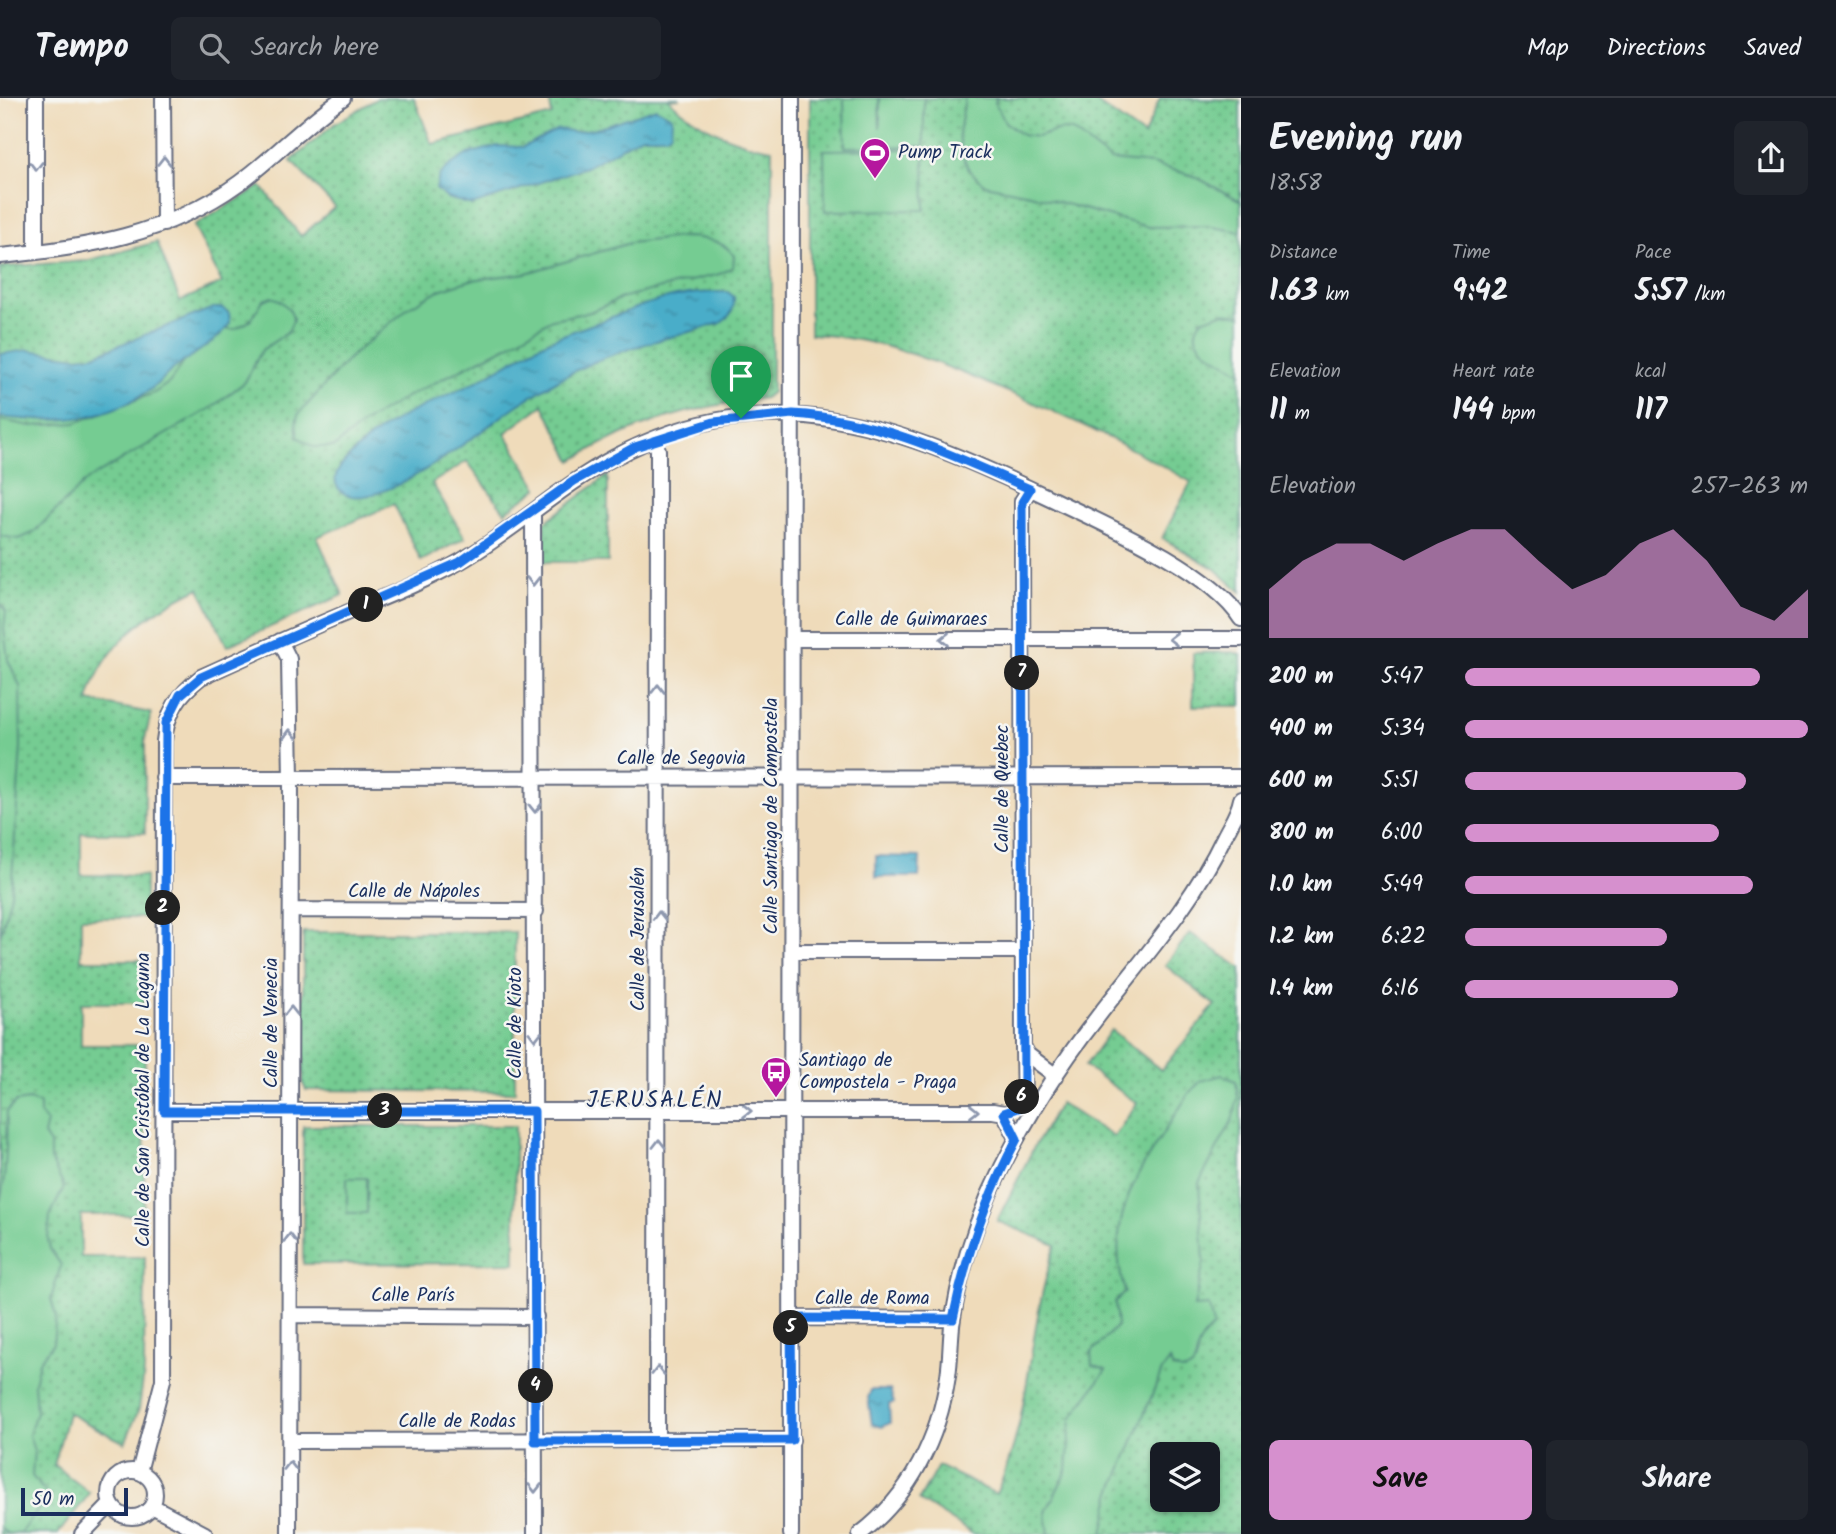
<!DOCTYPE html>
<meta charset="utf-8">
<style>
:root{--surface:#171b24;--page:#20242c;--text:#f1f3f6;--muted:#9ea1a6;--line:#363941;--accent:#d690ce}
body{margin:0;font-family:Kalam,sans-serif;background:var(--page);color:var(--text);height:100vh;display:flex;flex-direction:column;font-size:26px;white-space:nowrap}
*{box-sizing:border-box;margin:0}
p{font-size:23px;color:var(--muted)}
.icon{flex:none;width:38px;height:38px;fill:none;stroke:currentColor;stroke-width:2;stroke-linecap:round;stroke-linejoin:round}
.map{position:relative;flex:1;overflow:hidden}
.sheet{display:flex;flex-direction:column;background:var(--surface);width:595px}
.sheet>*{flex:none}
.controls{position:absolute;left:1150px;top:1344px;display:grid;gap:14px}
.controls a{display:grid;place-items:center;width:70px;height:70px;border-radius:10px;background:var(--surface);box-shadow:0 2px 5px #0004;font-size:35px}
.scale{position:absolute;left:21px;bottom:18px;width:107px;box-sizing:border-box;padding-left:7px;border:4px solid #1b2f5e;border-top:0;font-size:19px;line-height:24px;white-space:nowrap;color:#1b2f5e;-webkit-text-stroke:5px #f6f6f2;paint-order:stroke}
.pin{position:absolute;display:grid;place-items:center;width:60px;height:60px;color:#fff;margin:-72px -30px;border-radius:50% 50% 50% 0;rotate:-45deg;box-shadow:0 0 7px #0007}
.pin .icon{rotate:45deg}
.km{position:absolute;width:35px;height:35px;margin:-18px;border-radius:50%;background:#222;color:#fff;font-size:19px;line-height:35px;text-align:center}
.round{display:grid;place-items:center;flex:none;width:74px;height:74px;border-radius:10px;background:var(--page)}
.summary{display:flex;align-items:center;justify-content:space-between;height:119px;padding:0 28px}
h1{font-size:38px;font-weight:600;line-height:52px}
.stats{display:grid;grid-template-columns:repeat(3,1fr);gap:10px;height:119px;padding:7px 28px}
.stats div{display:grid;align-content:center}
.stats b{font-size:30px;font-weight:600}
.stats small{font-size:19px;font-weight:400}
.stats p{font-size:19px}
.chart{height:196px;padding:14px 28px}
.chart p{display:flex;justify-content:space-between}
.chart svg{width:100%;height:126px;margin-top:7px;fill:var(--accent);opacity:.7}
.action{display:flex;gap:14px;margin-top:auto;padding:14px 28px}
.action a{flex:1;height:80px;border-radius:10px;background:var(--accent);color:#111;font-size:28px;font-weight:600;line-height:80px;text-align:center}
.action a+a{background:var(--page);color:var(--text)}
ul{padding:0 28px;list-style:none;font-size:23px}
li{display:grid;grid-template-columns:112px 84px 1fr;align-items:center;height:52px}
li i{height:18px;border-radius:9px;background:var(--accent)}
header{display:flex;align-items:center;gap:42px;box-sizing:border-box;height:98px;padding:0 35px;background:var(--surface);border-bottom:2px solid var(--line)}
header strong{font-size:33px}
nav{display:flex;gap:38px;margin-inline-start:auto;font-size:24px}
.search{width:490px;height:63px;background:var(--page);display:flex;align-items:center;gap:18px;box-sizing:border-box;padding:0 24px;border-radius:10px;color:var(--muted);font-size:26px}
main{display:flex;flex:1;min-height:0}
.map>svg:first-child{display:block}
</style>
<header>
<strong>Tempo</strong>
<div class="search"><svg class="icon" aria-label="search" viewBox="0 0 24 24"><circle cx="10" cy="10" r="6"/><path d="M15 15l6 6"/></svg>Search here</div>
<nav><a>Map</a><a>Directions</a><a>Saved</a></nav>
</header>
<main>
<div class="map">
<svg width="1241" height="1436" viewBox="0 0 1241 1436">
<defs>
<pattern id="grass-dots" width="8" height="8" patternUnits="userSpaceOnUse" patternTransform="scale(1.75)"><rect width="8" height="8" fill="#75cc92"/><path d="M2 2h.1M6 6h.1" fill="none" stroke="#5fa67a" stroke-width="1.8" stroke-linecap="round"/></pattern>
<pattern id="water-ripples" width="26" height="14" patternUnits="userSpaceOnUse" patternTransform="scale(1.75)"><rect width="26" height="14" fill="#49adc9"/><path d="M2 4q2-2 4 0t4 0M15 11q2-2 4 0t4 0" fill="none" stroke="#3c8da6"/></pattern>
</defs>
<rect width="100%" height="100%" fill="#f6f6f2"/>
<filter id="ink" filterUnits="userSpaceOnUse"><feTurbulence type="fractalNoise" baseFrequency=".0143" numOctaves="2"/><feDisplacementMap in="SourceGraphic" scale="14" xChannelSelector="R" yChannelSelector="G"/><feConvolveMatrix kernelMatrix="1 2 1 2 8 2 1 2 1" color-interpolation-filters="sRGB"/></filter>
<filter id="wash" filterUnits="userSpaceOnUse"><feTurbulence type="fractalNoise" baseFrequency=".00686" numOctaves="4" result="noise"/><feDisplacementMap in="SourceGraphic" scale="28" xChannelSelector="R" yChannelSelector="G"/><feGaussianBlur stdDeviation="1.57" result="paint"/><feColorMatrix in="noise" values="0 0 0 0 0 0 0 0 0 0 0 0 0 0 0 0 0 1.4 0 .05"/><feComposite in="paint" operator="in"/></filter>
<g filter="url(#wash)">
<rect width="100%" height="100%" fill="#efdbba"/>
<path fill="url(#grass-dots)" stroke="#487e78" stroke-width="2" fill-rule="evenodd" d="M378 0H414L432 46 552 17 549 0H680L668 1C698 29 732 45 772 51V294L765 300C696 308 631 325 572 363L543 307 505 335 538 390 505 414 467 363 432 385 465 440 421 463 394 406 317 439 343 497 227 548 199 490C149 514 103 545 88 603L151 615 145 641V735H81V777L145 778V820H81V862H145L144 905H81V947H145L144 1117H81V1159H145L144 1274 139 1311 125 1345 68 1315 54 1367 90 1395 58 1436H0V169L86 163 157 144 180 203 222 185 194 128 261 88 301 138 335 109 291 63 334 26Z
M810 0H1090L1144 38 1160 0 1240 2 1241 494 1215 471 1162 440 1191 384C1128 347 1062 316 994 288 935 263 875 239 810 236Z
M608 377V464H543L545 424Z
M1233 554 1241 557V608H1193V555Z
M303 834H515V994L306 992 303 986Z
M1190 835 1241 870V1436H973L919 1402 938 1368 996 1396C1034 1313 1026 1231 1056 1147L997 1123 1034 1049 1060 1005 1114 1039 1137 1005 1085 968 1111 932 1161 972 1215 907 1165 867ZM1162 1356H1208V1402H1162Z
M303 1028H515V1165L303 1166Z"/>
<path fill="#75cc92" stroke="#487e78" stroke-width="2" d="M844 0H879L880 30V0H924V48L845 49Z
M965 0H996L995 5 1005 24 1022 37 1037 39 1060 32 1072 33 1110 62 1152 66 1194 78 1241 103V134L1207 128 1148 129 1030 96 985 87 969 72 962 56 959 36Z
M924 51 925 112 825 113 824 52Z
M681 139C699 139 725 142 734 158L733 169 720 176 624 199 590 214 552 221 507 248 406 299 365 324 334 349H314L298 339 296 326 298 317 349 260 409 209 439 192 471 182 526 175 630 145Z
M271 199C281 201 293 212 293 223L288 234 262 252 245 284 211 310 87 382 33 435 19 441 0 438V322L31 328 75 325 154 295 170 284 186 260 225 231H235L250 223 263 202Z
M1222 215 1241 217V274C1224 262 1181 248 1201 222Z
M0 505 6 513 4 531 8 562 20 588 21 649 11 796 0 839Z
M1222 977 1236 983 1238 1000 1232 1023 1199 1085 1204 1164 1194 1209 1209 1208 1213 1228C1209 1234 1201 1240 1199 1247 1195 1260 1198 1272 1181 1273L1172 1269 1170 1262 1162 1273 1111 1396 1103 1436H1049L1046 1414 1067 1372 1071 1321 1106 1272 1092 1267 1091 1255 1117 1228 1115 1204 1125 1194C1100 1111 1149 1061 1189 995L1201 983Z
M29 1002 40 1006V1016L47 1024 44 1037 50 1046V1060L64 1089 50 1118 48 1141 50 1151 61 1167 51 1201 56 1218 53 1245 39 1264 34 1285 36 1314 29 1337 34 1353 32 1378 48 1398 21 1434 8 1436 0 1430V1104C7 1074 6 1043 7 1013L16 1004Z
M347 1080H367V1115H347Z"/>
<path fill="url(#water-ripples)" stroke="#326e94" stroke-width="2" d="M656 10 672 19 671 34 666 38H642L586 69 472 107 447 100 436 91 439 78 449 68 468 56 498 48 523 49 558 31 575 34 597 30Z
M716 194H728L734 199C735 211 731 218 721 225 675 239 628 248 585 268 561 279 538 294 516 308 487 328 376 420 342 394 336 389 334 382 337 375 342 363 356 353 365 344 395 318 432 305 467 288 492 276 515 260 540 247 559 237 580 231 599 224 644 207 667 195 716 194Z
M213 210H222L229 215 230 225C218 243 198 253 180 266 168 274 159 286 147 294 101 324 53 325 0 319V256L28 252 77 259 94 257Z
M876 758 920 759 919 779H876Z
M871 1292H890L894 1305 889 1306 890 1325 882 1329 872 1326 868 1300Z"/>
</g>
<g filter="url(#ink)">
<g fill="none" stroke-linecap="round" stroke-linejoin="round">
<g stroke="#656b7e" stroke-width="18">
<path id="minor" d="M163 0 164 126
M36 154V0
M0 158C86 150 167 137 239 85 275 59 305 25 343 0
M655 341 658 352 657 1342
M1030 391 1022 403 1023 948 1028 957 1056 978
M533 415 535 1436
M792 541H1241
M280 543 289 561 291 681 289 1436
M163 680 1241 679
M292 812 536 813
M792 853H1022
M1023 948 1024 1008
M164 1013H993L1004 1015 1017 1040
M290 1217 536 1219
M791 1220 953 1221
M290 1343 792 1342
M109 1396a23 23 0 1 1 46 0a23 23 0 1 1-46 0Z
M139 1374 163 1282 164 643C167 614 178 597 201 579 247 558 293 537 339 518 380 501 422 485 461 463 515 432 560 388 615 359 772 275 904 331 1052 401 1104 426 1210 472 1241 521
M152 1408 205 1436
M82 1436 111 1406
M791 1436 792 0
M860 1436C910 1398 939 1340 948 1278 951 1259 950 1239 953 1220 961 1167 978 1117 1002 1069 1028 1017 1060 967 1096 921 1142 861 1191 808 1224 739 1230 727 1239 714 1241 701"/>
</g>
<use href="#minor" stroke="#fff" stroke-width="14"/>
</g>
<defs><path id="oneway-chevron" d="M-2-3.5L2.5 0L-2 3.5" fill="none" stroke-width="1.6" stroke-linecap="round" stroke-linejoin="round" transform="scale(1.75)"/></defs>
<g stroke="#8d97ae">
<use href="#oneway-chevron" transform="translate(164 63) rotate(-90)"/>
<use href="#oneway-chevron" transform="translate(36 68) rotate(90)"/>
<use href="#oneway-chevron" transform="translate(533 483) rotate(90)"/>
<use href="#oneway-chevron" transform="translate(945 541) rotate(-180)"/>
<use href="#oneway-chevron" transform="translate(1173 541) rotate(-180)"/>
<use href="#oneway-chevron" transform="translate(658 591) rotate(-90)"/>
<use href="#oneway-chevron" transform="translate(290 636) rotate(-91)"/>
<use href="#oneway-chevron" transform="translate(535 710) rotate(89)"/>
<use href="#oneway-chevron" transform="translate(659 818) rotate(-90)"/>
<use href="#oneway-chevron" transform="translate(291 913) rotate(-90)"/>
<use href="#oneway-chevron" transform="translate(535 938) rotate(90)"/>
<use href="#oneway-chevron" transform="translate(747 1013)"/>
<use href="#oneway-chevron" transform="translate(974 1013)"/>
<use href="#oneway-chevron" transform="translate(659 1046) rotate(-90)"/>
<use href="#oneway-chevron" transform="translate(290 1140) rotate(-90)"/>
<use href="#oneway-chevron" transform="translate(658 1273) rotate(-90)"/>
<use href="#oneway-chevron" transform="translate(290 1368) rotate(-90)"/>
<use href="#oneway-chevron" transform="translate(535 1390) rotate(90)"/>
</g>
</g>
<g fill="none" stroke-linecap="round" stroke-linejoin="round" filter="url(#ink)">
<g stroke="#fff" stroke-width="14">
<path id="route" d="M793 316C877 321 953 357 1030 391L1022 404 1024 1008 1004 1015 1017 1041C986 1099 966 1156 953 1221L791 1220 792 1342 535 1343 534 1013H164L166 625 180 597 201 579 460 464 574 383 635 349 714 324Z"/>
</g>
<use href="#route" stroke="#1a73e8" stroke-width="9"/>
</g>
<defs>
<g id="stadium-pin" transform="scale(1.575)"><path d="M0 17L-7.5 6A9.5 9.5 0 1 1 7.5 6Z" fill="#b5179e" stroke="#f6f6f2"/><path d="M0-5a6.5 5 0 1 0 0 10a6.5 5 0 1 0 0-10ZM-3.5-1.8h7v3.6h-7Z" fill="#fff"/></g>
<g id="bus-pin" transform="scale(1.575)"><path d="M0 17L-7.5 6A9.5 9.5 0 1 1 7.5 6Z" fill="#b5179e" stroke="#f6f6f2"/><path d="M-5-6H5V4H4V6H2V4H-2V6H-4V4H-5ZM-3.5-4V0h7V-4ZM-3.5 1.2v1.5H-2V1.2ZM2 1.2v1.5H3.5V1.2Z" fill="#fff"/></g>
</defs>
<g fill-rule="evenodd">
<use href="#stadium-pin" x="875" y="55"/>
<use href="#bus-pin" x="776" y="974"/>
</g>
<g text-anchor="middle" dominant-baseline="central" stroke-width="5" stroke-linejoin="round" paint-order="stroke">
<g font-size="19" fill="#1b2f5e" stroke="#f6f6f2" text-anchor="start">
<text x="898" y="55">Pump Track</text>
<text x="799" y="963">Santiago de<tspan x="799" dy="22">Compostela - Praga</tspan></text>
</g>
<g font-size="19" fill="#1b2f5e" stroke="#f6f6f2">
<text x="911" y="522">Calle de Guimaraes</text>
<text x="681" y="661">Calle de Segovia</text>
<text transform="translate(1003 691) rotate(-90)">Calle de Quebec</text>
<text transform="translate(772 718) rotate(-90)">Calle Santiago de Compostela</text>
<text x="414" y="794">Calle de Nápoles</text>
<text transform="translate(639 841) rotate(-90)">Calle de Jerusalén</text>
<text transform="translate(272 925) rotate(-90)">Calle de Venecia</text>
<text transform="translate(516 925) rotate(-90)">Calle de Kioto</text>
<text transform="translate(144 1002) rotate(-90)">Calle de San Cristóbal de La Laguna</text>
<text x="413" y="1198">Calle París</text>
<text x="872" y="1201">Calle de Roma</text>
<text x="457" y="1324">Calle de Rodas</text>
</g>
<g font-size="23" letter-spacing="2" fill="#1b2f5e" stroke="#f6f6f2">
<text x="655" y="1003">JERUSALÉN</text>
</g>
</g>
</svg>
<div class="controls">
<a><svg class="icon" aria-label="layers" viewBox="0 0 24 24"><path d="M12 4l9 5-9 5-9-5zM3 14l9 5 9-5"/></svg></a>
</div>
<div class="scale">50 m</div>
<div class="pin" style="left:741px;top:320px;background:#1e9e55"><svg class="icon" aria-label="arrive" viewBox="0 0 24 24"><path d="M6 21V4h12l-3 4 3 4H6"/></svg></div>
<b class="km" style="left:366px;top:507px">1</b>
<b class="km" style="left:163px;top:810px">2</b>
<b class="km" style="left:385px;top:1013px">3</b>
<b class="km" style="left:536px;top:1288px">4</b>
<b class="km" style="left:791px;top:1230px">5</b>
<b class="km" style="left:1022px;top:999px">6</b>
<b class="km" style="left:1022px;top:575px">7</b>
</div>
<section class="sheet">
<div class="summary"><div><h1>Evening run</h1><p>18:58</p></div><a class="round"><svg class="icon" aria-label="share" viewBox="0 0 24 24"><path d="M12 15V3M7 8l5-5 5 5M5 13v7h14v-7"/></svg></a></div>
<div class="stats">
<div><p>Distance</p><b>1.63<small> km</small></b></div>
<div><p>Time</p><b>9:42</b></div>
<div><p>Pace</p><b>5:57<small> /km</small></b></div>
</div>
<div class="stats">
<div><p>Elevation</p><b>11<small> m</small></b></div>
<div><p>Heart rate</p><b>144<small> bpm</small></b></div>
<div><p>kcal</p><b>117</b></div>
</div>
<div class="chart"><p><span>Elevation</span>257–263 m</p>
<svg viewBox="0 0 160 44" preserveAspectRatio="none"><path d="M0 44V27L10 17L20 11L30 11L40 17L50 11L60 6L70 6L80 17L90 27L100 22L110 11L120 6L130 17L140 33L150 38L160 27V44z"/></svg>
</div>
<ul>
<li><b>200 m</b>5:47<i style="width:86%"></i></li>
<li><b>400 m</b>5:34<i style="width:100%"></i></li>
<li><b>600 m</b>5:51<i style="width:82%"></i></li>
<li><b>800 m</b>6:00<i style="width:74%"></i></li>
<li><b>1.0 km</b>5:49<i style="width:84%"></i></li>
<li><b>1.2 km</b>6:22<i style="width:59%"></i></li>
<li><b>1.4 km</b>6:16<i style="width:62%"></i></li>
</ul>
<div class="action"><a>Save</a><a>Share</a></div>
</section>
</main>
